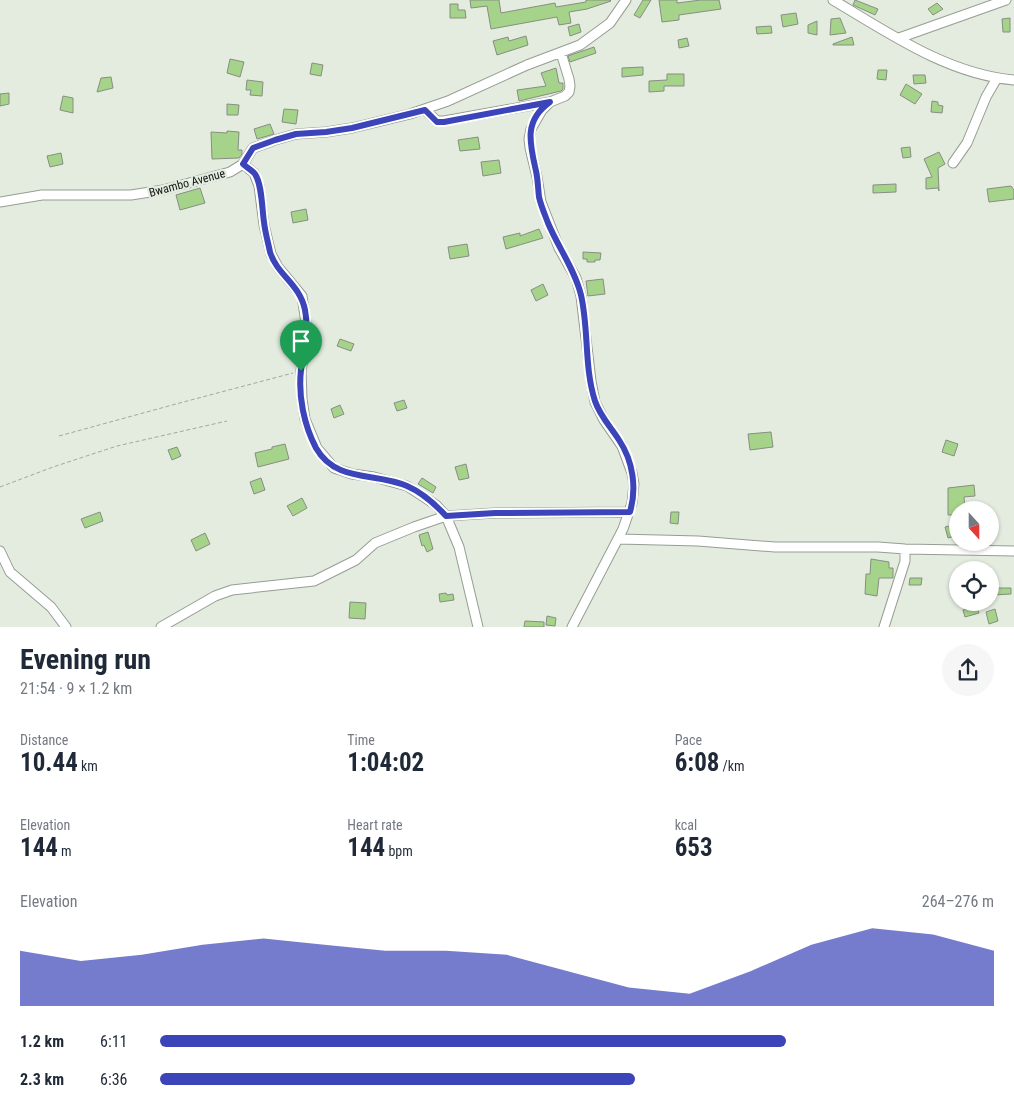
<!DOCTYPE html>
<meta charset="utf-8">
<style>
:root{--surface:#fff;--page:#f6f6f7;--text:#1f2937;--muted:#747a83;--accent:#3b44b8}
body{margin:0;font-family:"Roboto Condensed",sans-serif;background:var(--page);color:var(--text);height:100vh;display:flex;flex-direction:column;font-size:19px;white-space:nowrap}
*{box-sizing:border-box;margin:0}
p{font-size:16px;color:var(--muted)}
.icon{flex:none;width:28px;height:28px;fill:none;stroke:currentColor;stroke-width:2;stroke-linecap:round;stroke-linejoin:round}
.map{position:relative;height:627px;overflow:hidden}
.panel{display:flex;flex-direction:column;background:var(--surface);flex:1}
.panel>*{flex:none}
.needle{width:32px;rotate:159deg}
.fabs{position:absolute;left:949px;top:501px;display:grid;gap:10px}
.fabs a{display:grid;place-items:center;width:50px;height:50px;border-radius:50%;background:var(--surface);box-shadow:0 1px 4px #0004;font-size:25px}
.pin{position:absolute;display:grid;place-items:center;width:42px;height:42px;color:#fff;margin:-51px -21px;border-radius:50% 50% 50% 0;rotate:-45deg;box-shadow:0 0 5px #0007}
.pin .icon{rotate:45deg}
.round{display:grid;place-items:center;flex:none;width:52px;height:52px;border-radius:26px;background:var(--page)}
.head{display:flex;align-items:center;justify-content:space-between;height:85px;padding:0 20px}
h1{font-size:28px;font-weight:700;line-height:38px}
.figures{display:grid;grid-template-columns:repeat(3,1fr);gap:8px;height:85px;padding:5px 20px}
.figures div{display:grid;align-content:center}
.figures b{font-size:25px;font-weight:700}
.figures small{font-size:14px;font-weight:400}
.figures p{font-size:14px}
.chart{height:140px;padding:10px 20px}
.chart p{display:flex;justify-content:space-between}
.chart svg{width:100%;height:90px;margin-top:5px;fill:var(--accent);opacity:.7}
ul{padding:0 20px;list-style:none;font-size:16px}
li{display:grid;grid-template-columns:80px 60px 1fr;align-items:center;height:38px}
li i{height:12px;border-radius:6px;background:var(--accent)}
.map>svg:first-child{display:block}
</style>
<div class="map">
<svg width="1014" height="627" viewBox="0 0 1014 627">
<rect width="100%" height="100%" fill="#e4ece0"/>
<path fill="#a5d389" stroke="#878e83" d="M470 0H499L501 13 555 3 556 7 586 2V0H610L611 1 587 9 569 12 571 23 559 25 557 17 491 29 487 6 471 8Z
M643 0H651L640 18 634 15Z
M659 0H677V3L701 0H719L721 9 679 15V20L662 22Z
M855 0 878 9 875 15 853 5Z
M937 3 943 9 933 15 928 9Z
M450 4H458V10H465L466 18H450Z
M796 13 798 24 783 27 781 15Z
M840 18 846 33 830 35 831 19Z
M1010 18V32H1003L1002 19Z
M817 21V35L808 33V25Z
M579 24 581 32 570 36 568 27Z
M771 26 772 33 757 34 756 27Z
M526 36 528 45 497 55 493 41 508 37 509 41Z
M852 37 854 45H833V44Z
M687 38 689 46 679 48 678 40Z
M594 47 596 53 570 62 568 56Z
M230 59 244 62 240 77 227 73Z
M312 63 323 65 321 76 310 74Z
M643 67V75L622 77V68Z
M556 68 559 83H563V89L561 91 519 101 517 90 546 86 541 73Z
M878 70H887L886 80 877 79Z
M667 74H684V86H664V91L649 92V81L667 80Z
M913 75H925L926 83 914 84Z
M111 77 113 88 97 92 101 78Z
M247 80 263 82 262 96 250 95 251 90H246Z
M906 84 922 94 915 104 900 95Z
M9 93V104L0 106V94Z
M63 96 73 98V113L60 110Z
M932 101 938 102V105L943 106 942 113 931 112Z
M227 104 239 105 238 115H227Z
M284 109 298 110 296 124 282 122Z
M270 124 274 134 257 139 254 129Z
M227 131 239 132 238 150H242V154L239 158 212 159 211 132 227 133Z
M478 137 480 149 460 151 458 140Z
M910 147 911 157 903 158 901 148Z
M939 152 945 164 938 168 939 191 938 188 926 189V178L932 177 924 159Z
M61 153 63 164 50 167 47 156Z
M499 160 501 173 483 176 481 162Z
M896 184V192L873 193V185Z
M1011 186 1014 190V199L989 202 987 189Z
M200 188 205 203 180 210 176 195Z
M306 209 308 220 293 223 291 212Z
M539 229 543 238 506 249 503 237 520 233V236Z
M467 244 469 256 450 259 448 247Z
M583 252 601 253 600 260H595V262H587V259H583Z
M603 279 605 294 588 296 586 281Z
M543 284 548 295 536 301 531 290Z
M340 339 354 344 351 351 337 346Z
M404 400 407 408 397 411 394 403Z
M340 405 344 414 334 418 331 409Z
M771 432 773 447 750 450 748 434Z
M946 440 958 444 954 456 942 452Z
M285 444 289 459 258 467 255 453 272 449V447Z
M177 447 181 456 172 460 168 450Z
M466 464 469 478 459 480 455 467Z
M261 478 265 490 254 494 250 482Z
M422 478 436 487 433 493 418 484Z
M974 485 975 496 964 497 965 510H958V515H948V488Z
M302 498 307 508 293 516 287 506Z
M100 512 103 521 85 528 81 519Z
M671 512H679L678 524 670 523Z
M958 524V535L948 538 945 527Z
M428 532 433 549 427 552 424 545 422 546 419 535Z
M205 533 210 544 196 551 191 540Z
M871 559 889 562V568H893V578H879L877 596 865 594 866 574H870Z
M910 578H922L921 585H909Z
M992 588H1011V594L993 595Z
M446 593 447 595 453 594 454 600 440 602 439 594Z
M350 602 366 603 365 619 349 618Z
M977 607 979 613 965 617 963 610Z
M995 609 998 621 989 624 986 612Z
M547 616 556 618 555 626 546 625Z
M525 621 544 622V627H524Z"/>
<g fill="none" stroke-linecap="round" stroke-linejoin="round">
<g stroke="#969d93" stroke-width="11">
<path id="minor" d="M833 0C889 33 947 74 1014 80
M899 38 1006 0
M561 53 569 79 570 86 569 92 565 96 550 102 542 110 531 129 529 139 530 148 537 177 541 202 559 248 576 278 581 296 591 381 595 402 604 420 622 446 632 473 634 484 632 503 623 529 572 627
M425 110 437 121H444L550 102
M953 163 967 143 986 97 997 78
M243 164 254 173 259 186 264 225 271 254 278 267 302 296 307 330 301 371 302 399 305 419 317 448 334 468 352 474 374 477 407 486 436 505 446 516 459 547 478 627
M0 202 42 195H131L163 190 230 172 243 164 253 148 275 140 296 134 326 132 352 128 410 114 448 101 527 65 580 45 610 23 626 0
M619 539 698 541 775 547H878L905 549 1014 551
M0 551 10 572 51 607 66 627
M161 627 215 596 232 590 314 581 356 560 375 543 414 527 446 516 495 513 629 512
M884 627 905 561V549"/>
</g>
<path stroke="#a1a89e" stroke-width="1" stroke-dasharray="4 2.5" stroke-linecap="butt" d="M59 436 176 404 293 373
M0 487 53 467 117 446 227 421"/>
<use href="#minor" stroke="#fff" stroke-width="9"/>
</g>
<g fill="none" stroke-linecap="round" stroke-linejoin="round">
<g stroke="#fff" stroke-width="10">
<path id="route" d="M550 102C523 121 530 144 536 171 538 180 538 189 539 197 541 206 545 215 548 223 558 247 575 270 581 295 589 330 584 367 595 401 600 416 610 426 619 440 633 461 637 488 630 512L495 513 446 516C435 504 423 493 407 486 375 472 336 483 316 448 304 425 298 396 301 370 304 349 309 331 305 310 300 284 277 275 270 252 268 242 265 232 264 222 262 209 262 184 255 174 252 170 246 167 243 164L253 148 275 140 296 134 326 132 352 128 425 110 437 122H444Z"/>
</g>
<use href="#route" stroke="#3b44b8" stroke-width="6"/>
</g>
<g text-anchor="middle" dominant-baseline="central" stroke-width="4.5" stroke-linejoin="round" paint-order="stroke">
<g font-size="12" fill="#161915" stroke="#e4ece0">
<text transform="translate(187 183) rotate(-15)">Bwambo Avenue</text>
</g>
</g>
</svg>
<div class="fabs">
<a><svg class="needle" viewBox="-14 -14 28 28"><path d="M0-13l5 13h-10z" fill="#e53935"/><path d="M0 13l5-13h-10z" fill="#747a83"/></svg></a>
<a><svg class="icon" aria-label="locate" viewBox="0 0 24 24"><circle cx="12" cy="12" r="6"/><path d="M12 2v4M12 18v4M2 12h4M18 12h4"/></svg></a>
</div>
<div class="pin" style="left:301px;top:371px;background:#1e9e55"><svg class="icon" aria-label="arrive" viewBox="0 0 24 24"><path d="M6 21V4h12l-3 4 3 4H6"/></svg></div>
</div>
<section class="panel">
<div class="head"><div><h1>Evening run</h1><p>21:54 · 9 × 1.2 km</p></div><a class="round"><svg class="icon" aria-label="share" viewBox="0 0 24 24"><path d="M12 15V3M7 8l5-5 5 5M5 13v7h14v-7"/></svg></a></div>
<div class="figures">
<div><p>Distance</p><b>10.44<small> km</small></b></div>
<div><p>Time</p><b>1:04:02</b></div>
<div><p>Pace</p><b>6:08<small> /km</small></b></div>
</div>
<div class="figures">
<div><p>Elevation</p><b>144<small> m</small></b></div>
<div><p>Heart rate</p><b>144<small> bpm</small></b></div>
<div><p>kcal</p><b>653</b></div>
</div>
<div class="chart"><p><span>Elevation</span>264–276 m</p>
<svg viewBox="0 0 160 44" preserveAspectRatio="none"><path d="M0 44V17L10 22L20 19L30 14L40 11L50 14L60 17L70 17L80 19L90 27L100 35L110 38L120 27L130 14L140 6L150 9L160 17V44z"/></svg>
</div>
<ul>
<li><b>1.2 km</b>6:11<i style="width:75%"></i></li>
<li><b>2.3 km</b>6:36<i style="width:57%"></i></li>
</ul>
</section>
